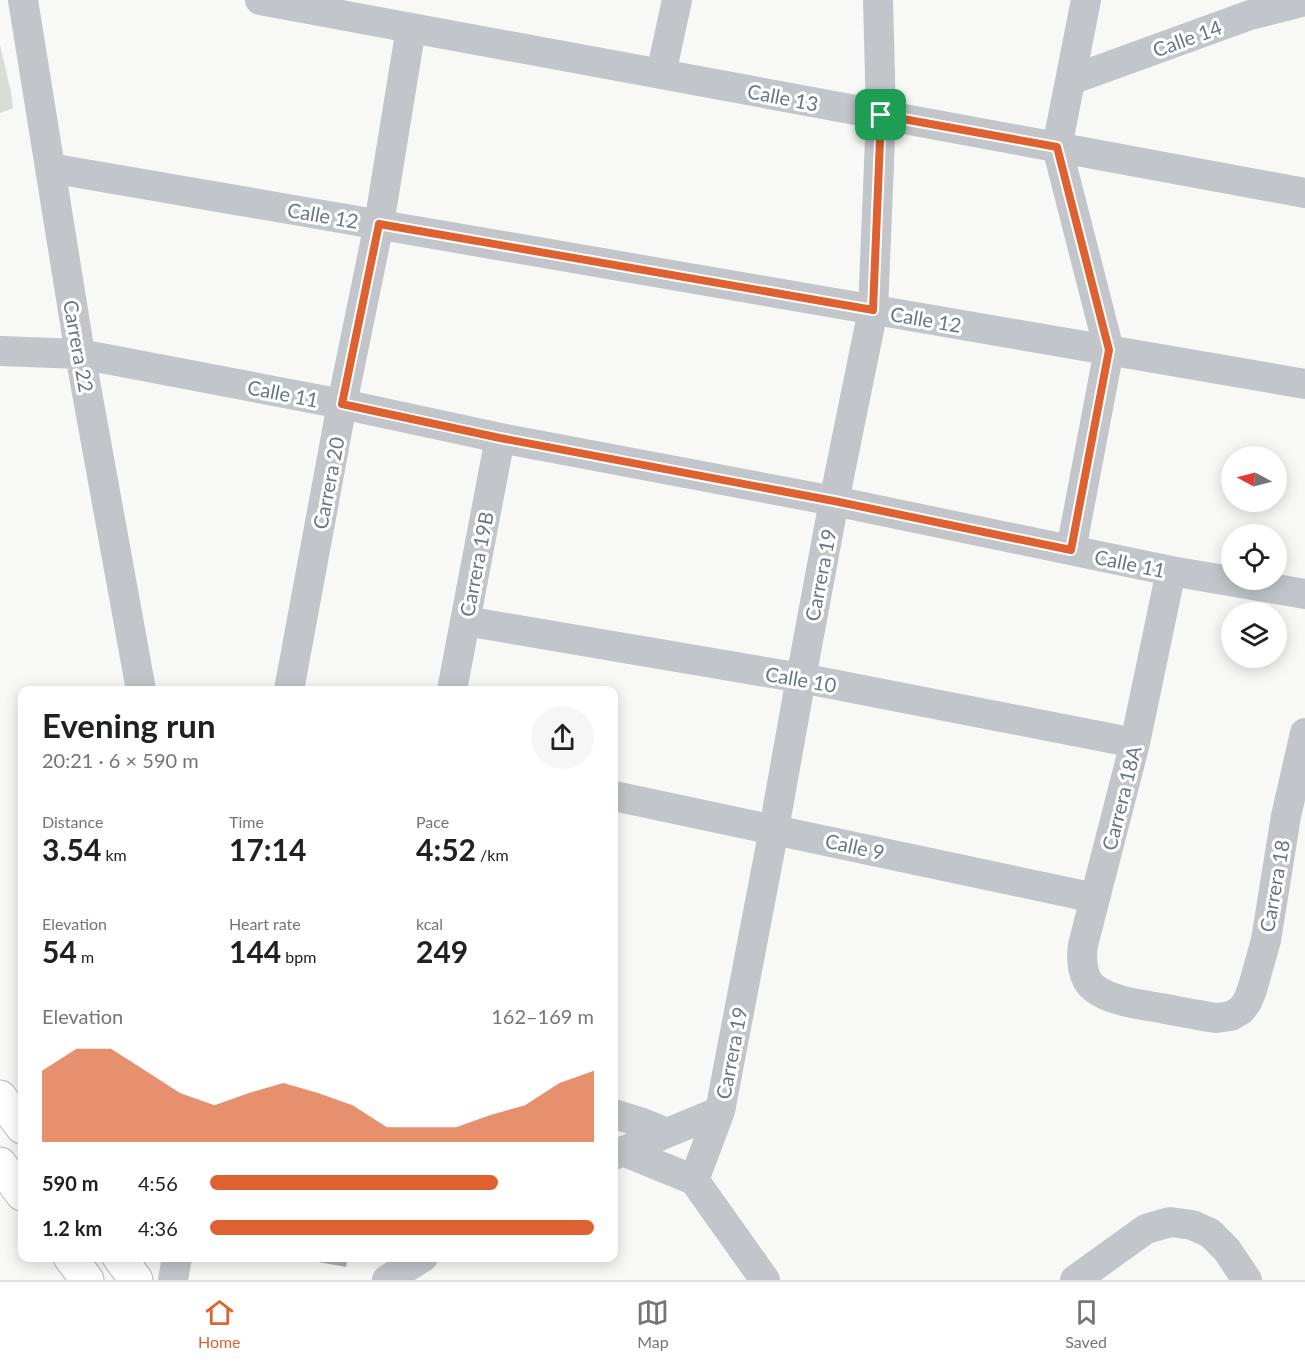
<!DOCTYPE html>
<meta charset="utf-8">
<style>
:root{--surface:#fff;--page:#f6f6f6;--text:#202124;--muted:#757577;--line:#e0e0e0;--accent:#de6231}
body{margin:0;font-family:Lato,sans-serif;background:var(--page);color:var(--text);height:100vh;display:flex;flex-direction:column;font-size:22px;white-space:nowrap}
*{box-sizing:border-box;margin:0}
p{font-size:20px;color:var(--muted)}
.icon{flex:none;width:33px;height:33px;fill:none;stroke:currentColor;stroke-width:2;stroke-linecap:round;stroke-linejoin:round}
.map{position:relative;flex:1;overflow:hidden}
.panel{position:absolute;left:18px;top:686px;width:600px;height:576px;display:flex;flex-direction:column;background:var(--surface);border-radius:12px;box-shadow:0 3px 15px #0003}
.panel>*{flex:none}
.needle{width:39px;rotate:277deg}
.buttons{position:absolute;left:1221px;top:446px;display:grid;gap:12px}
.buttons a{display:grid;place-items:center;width:66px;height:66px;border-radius:50%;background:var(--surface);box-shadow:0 3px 15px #0003;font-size:30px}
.pin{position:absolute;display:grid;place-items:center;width:51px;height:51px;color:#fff;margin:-26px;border-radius:12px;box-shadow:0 3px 9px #0006}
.round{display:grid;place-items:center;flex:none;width:63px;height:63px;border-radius:32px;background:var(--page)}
.summary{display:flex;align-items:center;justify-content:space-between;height:102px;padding:0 24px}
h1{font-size:33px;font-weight:700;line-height:45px}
.figures{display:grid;grid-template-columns:repeat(3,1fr);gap:9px;height:102px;padding:6px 24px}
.figures div{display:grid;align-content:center}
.figures b{font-size:30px;font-weight:700}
.figures small{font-size:16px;font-weight:400}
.figures p{font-size:16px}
.chart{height:168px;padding:12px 24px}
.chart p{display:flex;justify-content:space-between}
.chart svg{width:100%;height:108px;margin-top:6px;fill:var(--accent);opacity:.7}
ul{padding:0 24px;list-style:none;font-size:20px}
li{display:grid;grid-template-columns:96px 72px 1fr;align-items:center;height:45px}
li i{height:15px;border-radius:8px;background:var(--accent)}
.tab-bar{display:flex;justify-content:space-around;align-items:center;height:84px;border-top:2px solid var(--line);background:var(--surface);font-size:16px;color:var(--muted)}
.tab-bar a{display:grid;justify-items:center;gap:3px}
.tab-bar .on{color:var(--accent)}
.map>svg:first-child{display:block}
</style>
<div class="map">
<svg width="1305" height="1280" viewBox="0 0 1305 1280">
<rect width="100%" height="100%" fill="#f8f8f6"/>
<path fill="#d8ddd5" d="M0 45 11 92 13 108 0 113Z"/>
<path fill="#a8b0b7" d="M296 1257H348L346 1267 296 1258Z"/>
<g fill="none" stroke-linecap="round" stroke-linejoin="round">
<g stroke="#b5b9bd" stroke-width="35">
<path id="major" d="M0 1097 22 1127
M0 1164 22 1194
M70 1257 87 1280
M119 1257 136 1280"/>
</g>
<path stroke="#c2c5c9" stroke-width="30" d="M23 0 80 354 141 690
M260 0 1305 193
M661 74 677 0
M1071 80 1250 15 1305 1
M50 168 1305 384
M0 351 80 354 342 404 500 438 834 501 1171 571 1305 594
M1071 550 1109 350 1057 147 1086 0
M1171 571 1135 743 1083 945C1081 959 1082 979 1094 988 1110 1001 1142 1005 1161 1008 1180 1012 1198 1015 1216 1018L1231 1016 1241 1010 1247 1002 1252 990 1266 940 1286 816 1305 733
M465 621 801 678 1135 743
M289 690 342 404 379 224 411 28
M452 690 500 438
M614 796 1095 898
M614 1114 643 1123 667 1133
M623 1151 694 1180 765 1280
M614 1155 720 1111
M694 1180 720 1111 774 829 801 678 834 501 873 310 881 115 878 0
M173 1280 177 1257
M387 1280 423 1257
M1075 1280 1146 1229 1170 1222 1192 1225 1210 1233 1227 1250 1247 1280"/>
<use href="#major" stroke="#fff" stroke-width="33"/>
</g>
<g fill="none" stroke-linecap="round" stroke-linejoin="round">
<g stroke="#fff" stroke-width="12">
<path id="route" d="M881 115 1057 147 1109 350 1071 550 834 501 500 438 342 404 379 224 873 310Z"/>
</g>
<use href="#route" stroke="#de6231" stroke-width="8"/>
</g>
<g text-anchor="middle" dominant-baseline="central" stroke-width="6" stroke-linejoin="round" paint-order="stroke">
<g font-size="20" fill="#687786" stroke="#fff">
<text transform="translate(1187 38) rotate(-20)">Calle 14</text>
<text transform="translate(783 97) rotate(11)">Calle 13</text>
<text transform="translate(323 215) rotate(10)">Calle 12</text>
<text transform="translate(926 319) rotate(10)">Calle 12</text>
<text transform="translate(79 346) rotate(80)">Carrera 22</text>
<text transform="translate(283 393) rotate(11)">Calle 11</text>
<text transform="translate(328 483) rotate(-79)">Carrera 20</text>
<text transform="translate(1130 563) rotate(12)">Calle 11</text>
<text transform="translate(476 564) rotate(-79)">Carrera 19B</text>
<text transform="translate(820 575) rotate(-79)">Carrera 19</text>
<text transform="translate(801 679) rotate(10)">Calle 10</text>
<text transform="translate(1121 798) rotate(-76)">Carrera 18A</text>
<text transform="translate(855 846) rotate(12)">Calle 9</text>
<text transform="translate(1274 886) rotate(-80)">Carrera 18</text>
<text transform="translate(731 1053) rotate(-79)">Carrera 19</text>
</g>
</g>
</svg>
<div class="buttons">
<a><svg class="needle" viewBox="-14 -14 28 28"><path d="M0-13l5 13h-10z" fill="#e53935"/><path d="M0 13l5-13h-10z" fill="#757577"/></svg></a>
<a><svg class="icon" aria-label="locate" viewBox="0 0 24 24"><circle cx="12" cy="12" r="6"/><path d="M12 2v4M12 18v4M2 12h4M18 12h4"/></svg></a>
<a><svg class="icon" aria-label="layers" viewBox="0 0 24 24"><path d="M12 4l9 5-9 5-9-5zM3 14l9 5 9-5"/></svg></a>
</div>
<div class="pin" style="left:881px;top:115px;background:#1e9e55"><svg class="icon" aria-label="arrive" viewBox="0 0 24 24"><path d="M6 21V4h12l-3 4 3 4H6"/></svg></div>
<section class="panel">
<div class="summary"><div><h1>Evening run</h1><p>20:21 · 6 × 590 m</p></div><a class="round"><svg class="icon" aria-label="share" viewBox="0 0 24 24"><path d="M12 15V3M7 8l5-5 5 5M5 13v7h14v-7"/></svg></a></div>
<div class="figures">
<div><p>Distance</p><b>3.54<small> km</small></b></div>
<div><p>Time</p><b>17:14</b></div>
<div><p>Pace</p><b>4:52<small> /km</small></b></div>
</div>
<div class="figures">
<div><p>Elevation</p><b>54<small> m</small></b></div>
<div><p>Heart rate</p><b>144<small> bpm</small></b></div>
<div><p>kcal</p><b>249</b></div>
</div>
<div class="chart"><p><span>Elevation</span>162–169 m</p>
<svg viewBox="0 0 160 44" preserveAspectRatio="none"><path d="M0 44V15L10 6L20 6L30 15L40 24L50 29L60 24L70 20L80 24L90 29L100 38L110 38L120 38L130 33L140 29L150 20L160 15V44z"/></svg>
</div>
<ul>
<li><b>590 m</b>4:56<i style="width:75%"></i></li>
<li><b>1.2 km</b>4:36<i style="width:100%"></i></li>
</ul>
</section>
</div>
<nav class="tab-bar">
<a class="on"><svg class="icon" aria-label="home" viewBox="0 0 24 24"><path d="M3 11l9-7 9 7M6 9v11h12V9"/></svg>Home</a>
<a><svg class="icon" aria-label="map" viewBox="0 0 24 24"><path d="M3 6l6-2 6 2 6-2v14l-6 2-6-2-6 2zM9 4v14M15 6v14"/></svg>Map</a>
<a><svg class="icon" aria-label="saved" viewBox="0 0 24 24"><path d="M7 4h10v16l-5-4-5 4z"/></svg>Saved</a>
</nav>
